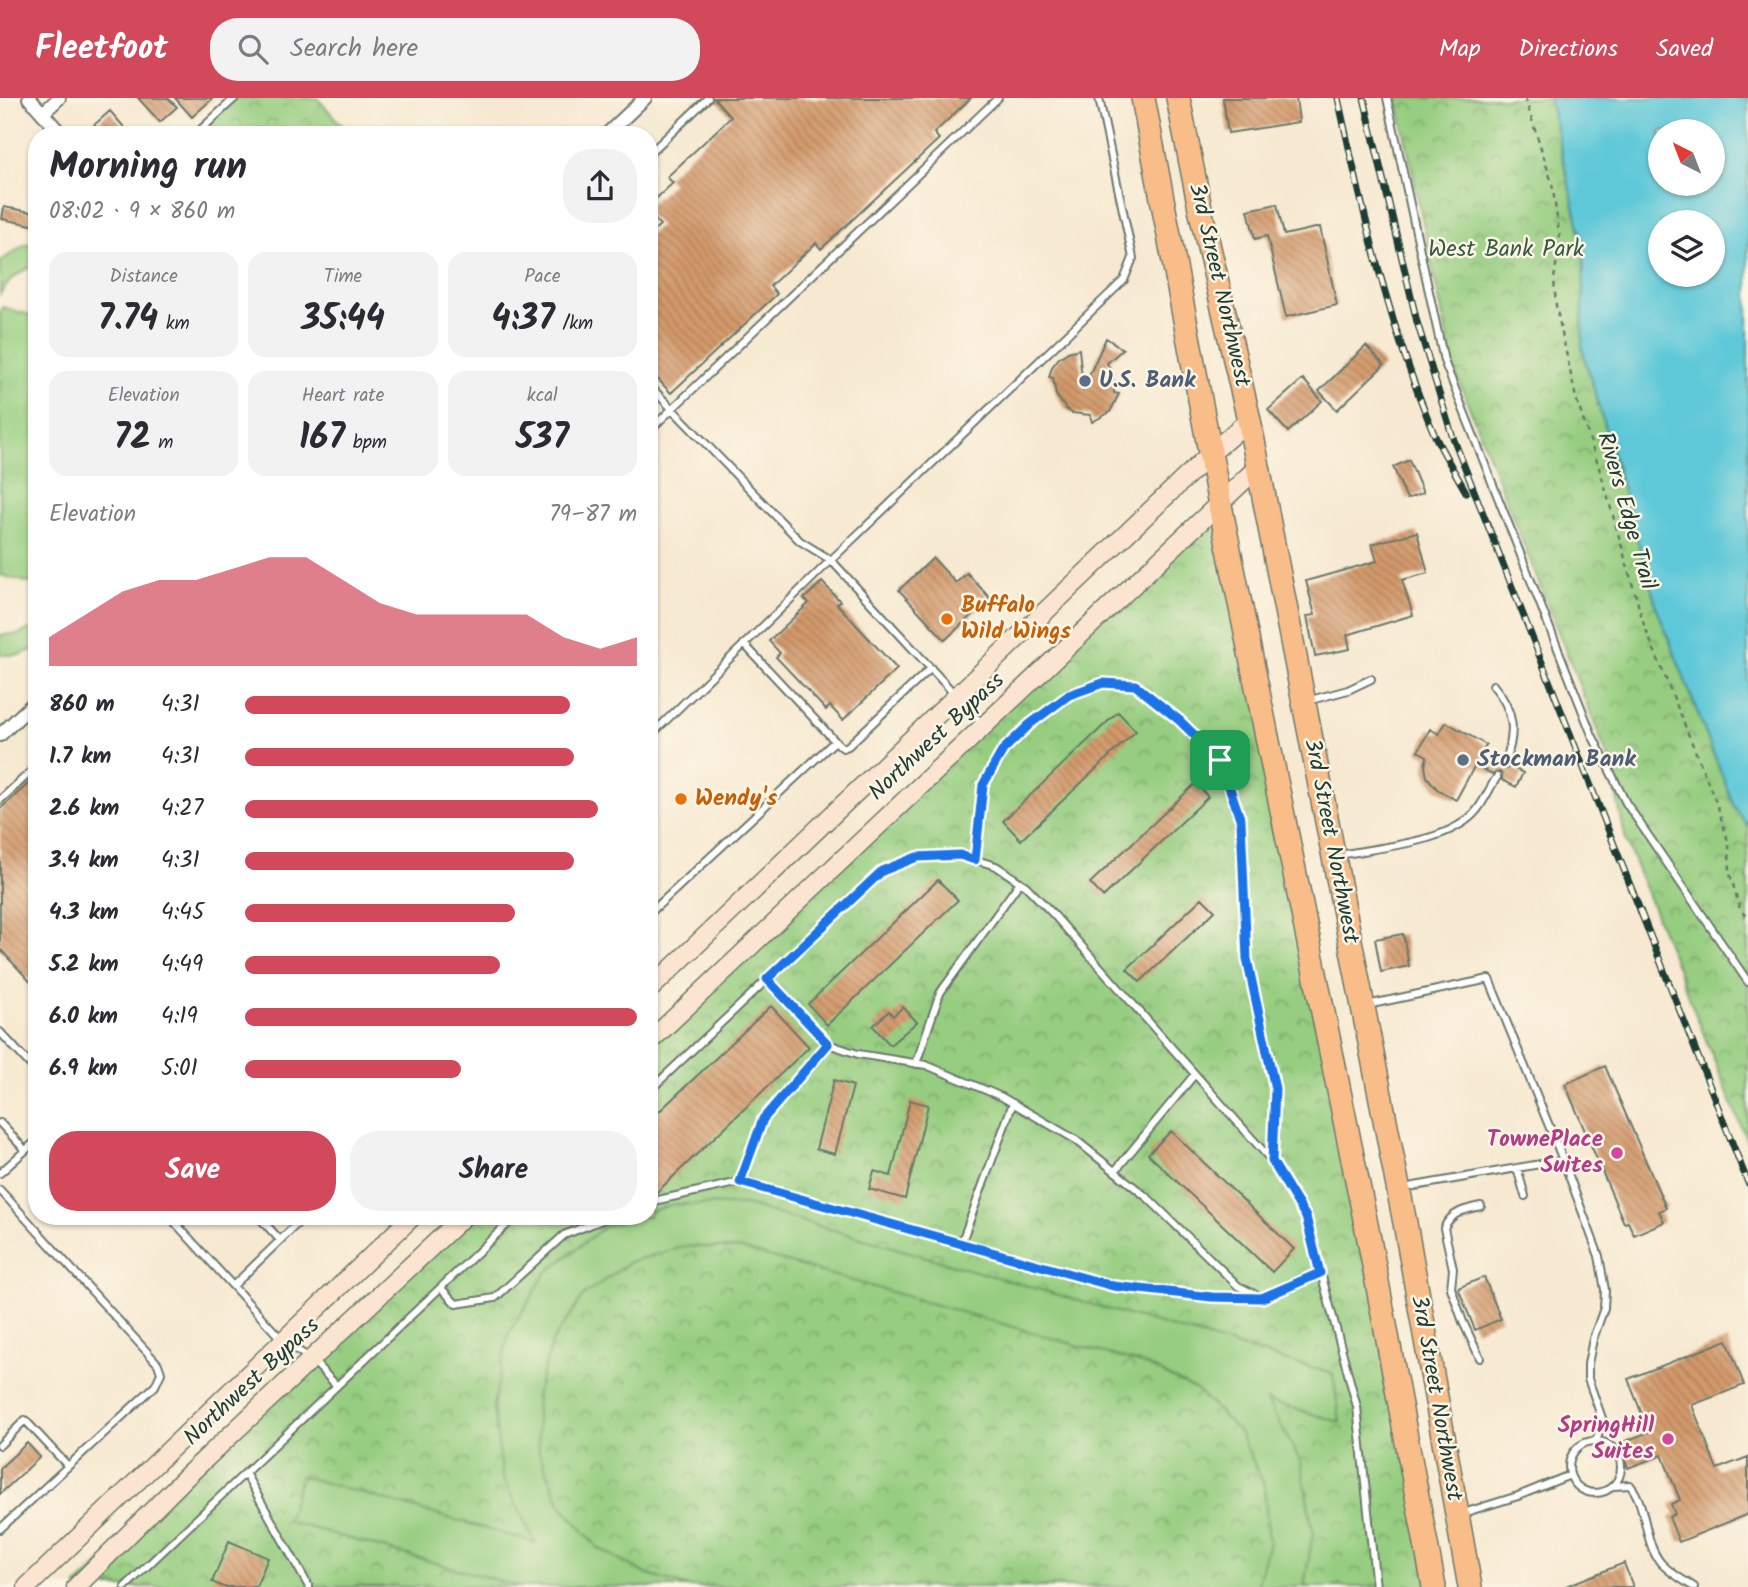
<!DOCTYPE html>
<meta charset="utf-8">
<style>
:root{--surface:#fff;--page:#f2f2f3;--text:#2b2b33;--muted:#7c7c81;--accent:#d1495b}
body{margin:0;font-family:Kalam,sans-serif;background:var(--page);color:var(--text);height:100vh;display:flex;flex-direction:column;font-size:26px;white-space:nowrap}
*{box-sizing:border-box;margin:0}
p{font-size:23px;color:var(--muted)}
.icon{flex:none;width:38px;height:38px;fill:none;stroke:currentColor;stroke-width:2;stroke-linecap:round;stroke-linejoin:round}
.map{position:relative;flex:1;overflow:hidden}
.side{position:absolute;left:28px;top:28px;width:630px;height:1099px;display:flex;flex-direction:column;background:var(--surface);border-radius:28px;box-shadow:0 2px 5px #0004}
.side>*{flex:none}
.needle{width:46px;rotate:318deg}
.controls{position:absolute;left:1648px;top:21px;display:grid;gap:14px}
.controls a{display:grid;place-items:center;width:77px;height:77px;border-radius:50%;background:var(--surface);box-shadow:0 2px 5px #0004;font-size:35px}
.pin{position:absolute;display:grid;place-items:center;width:60px;height:60px;color:#fff;margin:-30px;border-radius:14px;box-shadow:0 4px 10px #0006}
.round{display:grid;place-items:center;flex:none;width:74px;height:74px;border-radius:28px;background:var(--page)}
.overview{display:flex;align-items:center;justify-content:space-between;height:119px;padding:0 21px}
h1{font-size:38px;font-weight:700;line-height:52px}
.figures{display:grid;grid-template-columns:repeat(3,1fr);gap:10px;height:119px;padding:7px 21px}
.figures div{display:grid;align-content:center;border-radius:18px;background:var(--page);text-align:center}
.figures b{font-size:35px;font-weight:700}
.figures small{font-size:19px;font-weight:400}
.figures p{font-size:19px}
.chart{height:196px;padding:14px 21px}
.chart p{display:flex;justify-content:space-between}
.chart svg{width:100%;height:126px;margin-top:7px;fill:var(--accent);opacity:.7}
.action{display:flex;gap:14px;margin-top:auto;padding:14px 21px}
.action a{flex:1;height:80px;border-radius:28px;background:var(--accent);color:#fff;font-size:28px;font-weight:700;line-height:80px;text-align:center}
.action a+a{background:var(--page);color:var(--text)}
ul{padding:0 21px;list-style:none;font-size:23px}
li{display:grid;grid-template-columns:112px 84px 1fr;align-items:center;height:52px}
li i{height:18px;border-radius:9px;background:var(--accent)}
header{display:flex;align-items:center;gap:42px;box-sizing:border-box;height:98px;padding:0 35px;background:var(--accent);color:#fff}
header strong{font-size:33px}
nav{display:flex;gap:38px;margin-inline-start:auto;font-size:24px}
.search{width:490px;height:63px;background:var(--page);display:flex;align-items:center;gap:18px;box-sizing:border-box;padding:0 24px;border-radius:28px;color:var(--muted);font-size:26px}
.map>svg:first-child{display:block}
</style>
<header>
<strong>Fleetfoot</strong>
<div class="search"><svg class="icon" aria-label="search" viewBox="0 0 24 24"><circle cx="10" cy="10" r="6"/><path d="M15 15l6 6"/></svg>Search here</div>
<nav><a>Map</a><a>Directions</a><a>Saved</a></nav>
</header>
<div class="map">
<svg width="1748" height="1489" viewBox="0 0 1748 1489">
<defs>
<pattern id="park-crowns" width="20" height="18" patternUnits="userSpaceOnUse" patternTransform="scale(1.75)"><rect width="20" height="18" fill="#96cd80"/><path d="M2 6a3 3 0 1 1 6 0M12 15a3 3 0 1 1 6 0" fill="none" stroke="#7aa86a"/></pattern>
<pattern id="building-back-hatch" width="6" height="6" patternUnits="userSpaceOnUse" patternTransform="scale(1.75)"><rect width="6" height="6" fill="#d3996b"/><path d="M-1 5l2 2M0 0l6 6M5-1l2 2" fill="none" stroke="#ab7e59"/></pattern>
</defs>
<rect width="100%" height="100%" fill="#fcf5e5"/>
<filter id="ink" filterUnits="userSpaceOnUse"><feTurbulence type="fractalNoise" baseFrequency=".0143" numOctaves="2"/><feDisplacementMap in="SourceGraphic" scale="14" xChannelSelector="R" yChannelSelector="G"/><feConvolveMatrix kernelMatrix="1 2 1 2 8 2 1 2 1" color-interpolation-filters="sRGB"/></filter>
<filter id="wash" filterUnits="userSpaceOnUse"><feTurbulence type="fractalNoise" baseFrequency=".00686" numOctaves="4" result="noise"/><feDisplacementMap in="SourceGraphic" scale="28" xChannelSelector="R" yChannelSelector="G"/><feGaussianBlur stdDeviation="1.57" result="paint"/><feColorMatrix in="noise" values="0 0 0 0 0 0 0 0 0 0 0 0 0 0 0 0 0 1.4 0 .05"/><feComposite in="paint" operator="in"/></filter>
<g filter="url(#wash)">
<rect width="100%" height="100%" fill="#f7e9d1"/>
<path fill="url(#park-crowns)" stroke="#5a855a" stroke-width="2" d="M235 0H317L351 37H195Z
M1397 0H1549L1584 151 1582 250 1658 513 1734 708 1748 729V1046L1626 743 1609 662 1453 268Z
M1220 407 1434 1489H76L464 1118H649V944Z"/>
<path fill="#96cd80" stroke="#5a855a" stroke-width="2" d="M37 144V166C21 172 9 182 0 196V164L24 147Z
M2 209 37 219V487L0 477V216Z
M37 528V550L19 557H0V537L19 536Z
M673 1106 746 1107 1333 1276 1340 1324 1267 1303 1301 1364 1313 1434 1304 1489H1257L1269 1444 1264 1386 1239 1334 1198 1293 1146 1267 741 1151 685 1148 630 1164 584 1197 552 1244 536 1298 539 1355 561 1407 598 1450 648 1477 689 1489H521L287 1423 301 1378 536 1445 503 1381 493 1309 508 1237 546 1175 604 1129 636 1118H649V1114Z"/>
<path fill="#5ec8d8" stroke="#3e8286" stroke-width="2" fill-rule="evenodd" d="M1549 0H1748V729L1734 708 1658 513 1582 250 1584 151ZM1661 33H1713V86H1661ZM1661 124H1713V177H1661Z"/>
<g id="blocks">
<path fill="url(#building-back-hatch)" d="M138 0H168L177 9 160 24Z
M175 0H213L192 19Z
M714 0H971L934 35 939 41 821 151 816 145 770 188 777 196 671 295 649 272V137L660 127 649 116V107L673 85 667 79 731 19Z
M1223 0H1296L1299 24 1228 35Z
M110 13 131 37H103L94 27Z
M1277 106 1284 137 1320 129 1337 207 1286 219 1267 138 1255 141 1248 112Z
M4 109 37 115V128L2 121Z
M1106 240 1123 251 1107 265 1113 278 1114 295 1119 296 1110 314 1092 324 1090 317 1072 315 1066 311 1056 297 1053 280 1049 279 1052 269 1059 260 1068 254 1079 251 1083 291Z
M1366 248 1384 267 1337 312 1319 293Z
M1303 281 1322 303 1288 334 1268 312Z
M1409 362 1423 395 1407 401 1393 369Z
M1417 434 1428 475 1402 482 1413 517 1347 537 1350 551 1315 558 1307 518 1315 517 1306 483 1377 463 1372 446Z
M933 460 956 485 967 475 990 500 945 542 899 492Z
M822 484 840 503 837 506 897 571 843 622 830 608 826 612 776 559 780 555 769 543 809 505 804 501Z
M1118 614 1136 633 1021 742 1003 723Z
M1446 624 1486 647 1483 653 1500 662 1501 669 1506 671 1510 668 1523 675 1516 689 1502 682V677L1500 674 1492 676 1475 667 1456 702 1437 691 1427 679 1425 669 1427 658 1418 653 1430 631 1439 636Z
M37 678V891L0 851V711Z
M1196 685 1208 699 1103 799 1090 785Z
M938 782 958 802 827 927 808 906Z
M1202 800 1215 813 1140 884 1127 871Z
M1403 836 1409 868 1381 874 1375 841Z
M771 908 809 949 656 1095 649 1088V1023Z
M903 909 917 924 890 947 873 928 889 913 893 918Z
M1605 968 1666 1110 1659 1113 1664 1124 1634 1137 1628 1124 1624 1125 1565 986Z
M834 982 853 988 835 1056 816 1051Z
M910 1002 928 1007 905 1101 869 1091 874 1073 891 1078Z
M1171 1033 1294 1151 1272 1174 1148 1056Z
M1484 1179 1501 1221 1475 1232 1458 1190Z
M1727 1242 1744 1287 1692 1307 1717 1371 1748 1359V1416L1679 1444 1669 1419 1675 1416 1671 1406 1680 1402 1662 1357 1628 1370 1618 1346 1649 1334 1628 1281Z
M27 1345 40 1359 0 1396V1370Z
M229 1443 268 1460 256 1489H223L212 1484Z
M1624 1465 1633 1489H1566V1488Z"/>
</g>
</g>
<g filter="url(#ink)">
<use href="#blocks" fill-opacity="0" stroke="#6b796b" stroke-width="2"/>
<g fill="none" stroke-linecap="round" stroke-linejoin="round">
<g stroke="#6b796b" stroke-width="10">
<path id="lane" d="M1387 0 1444 263 1592 637 1626 705 1748 884
M195 37 235 0
M649 56 708 0
M649 287 800 443 831 462 983 627
M649 333 998 0
M1493 587C1515 613 1516 634 1505 665
M1307 603 1348 592 1371 581
M649 639 831 462 1124 182 1133 160 1099 0
M835 643 843 650 848 648 931 570
M0 702 37 668
M1339 757C1379 749 1451 745 1477 712 1485 702 1490 689 1497 679
M975 762 983 687 1003 652 1030 626 1069 597 1103 585 1135 587 1179 622 1220 662 1241 723 1247 861 1275 991 1272 1063
M649 816 835 643 744 546
M767 881 828 946 858 956 926 967 1002 999 1076 1042 1149 1101 1238 1188 1262 1200 1320 1175
M1367 907 1489 881 1563 1062 1599 1158 1605 1192 1604 1210 1593 1241 1588 1266V1281L1603 1323 1596 1343
M0 934 37 974
M916 966 940 895 1020 784
M649 993 882 773 917 759 960 757 996 768 1026 788 1054 817 1272 1063 1306 1119 1357 1309 1376 1489
M0 1025 25 1052
M1517 1070 1525 1098
M1115 1073 1195 976
M0 1075 37 1042
M740 1084 763 1021 828 946
M1403 1090 1563 1062
M0 1092 158 1266 161 1275 155 1288 0 1431
M649 1104 740 1084 1113 1188 1212 1199 1260 1200
M169 1118 283 1243 311 1261 337 1288
M258 1118 280 1142
M961 1146 1013 1005
M233 1188 305 1118
M441 1190 456 1206 495 1200 564 1137 612 1118
M1480 1260 1463 1224 1451 1190 1453 1171 1444 1130C1451 1114 1466 1111 1481 1108
M1569 1369a26 26 0 1 1 52 0a26 26 0 1 1-52 0Z
M0 1347 25 1322 68 1368
M245 1375 309 1489
M1613 1388 1630 1387C1648 1409 1643 1444 1661 1465 1670 1475 1683 1482 1694 1489
M1460 1416 1518 1398 1570 1377
M125 1489 516 1118"/>
</g>
<g stroke="#6b796b" stroke-width="16">
<path id="street" d="M29 0 62 37
M43 15 59 0
M606 37 645 0
M0 637 37 602"/>
</g>
<g stroke="#6b796b" stroke-width="21">
<path id="secondary" d="M649 892 1211 355 1249 322
M649 944 1258 369
M27 1489 413 1118
M76 1489 188 1377 464 1118"/>
</g>
<g stroke="#6b796b" stroke-width="26">
<path id="highway" d="M1143 0 1220 407 1369 1141 1434 1489
M1178 0 1201 115 1249 322 1405 1125 1470 1489"/>
</g>
<path stroke="#6b796b" stroke-width="2.5" stroke-dasharray="5 5" stroke-linecap="butt" d="M1525 0 1552 85 1560 141 1554 181 1556 208 1576 300 1602 379 1644 527 1718 709 1729 747 1730 776 1740 811 1748 821"/>
<use href="#lane" stroke="#fff" stroke-width="6"/>
<use href="#street" stroke="#fff" stroke-width="12"/>
<use href="#secondary" stroke="#fce5d0" stroke-width="18"/>
<use href="#highway" stroke="#f8bd89" stroke-width="23"/>
<g stroke="#1f3d34" stroke-width="7">
<path id="rail" d="M1338 0C1363 115 1389 229 1435 338 1444 357 1456 376 1466 394
M1364 0 1417 224 1452 337 1748 1085"/>
</g>
<use href="#rail" stroke="#fcf5e5" stroke-width="4.5" stroke-dasharray="13" stroke-linecap="butt"/>
</g>
</g>
<g fill="none" stroke-linecap="round" stroke-linejoin="round" filter="url(#ink)">
<g stroke="#fff" stroke-width="14">
<path id="route" d="M1103 585 1135 587 1179 622 1220 662 1241 723 1247 861 1275 991 1272 1063 1306 1119 1320 1175 1262 1200 1212 1199 1113 1188 740 1084 763 1021 828 946 767 881 882 773 917 759 960 757 975 762 983 687 1003 652 1030 626 1069 597Z"/>
</g>
<use href="#route" stroke="#1a73e8" stroke-width="9"/>
</g>
<g fill="#5c6f8a" stroke="#fcf5e5" stroke-width="2.5">
<circle cx="1085" cy="283" r="7"/>
<circle cx="1463" cy="662" r="7"/>
</g>
<g fill="#e8710a" stroke="#fcf5e5" stroke-width="2.5">
<circle cx="947" cy="521" r="7"/>
<circle cx="681" cy="701" r="7"/>
</g>
<g fill="#d1479c" stroke="#fcf5e5" stroke-width="2.5">
<circle cx="1617" cy="1055" r="7"/>
<circle cx="1668" cy="1341" r="7"/>
</g>
<g text-anchor="middle" dominant-baseline="central" stroke-width="5" stroke-linejoin="round" paint-order="stroke">
<g font-size="23" fill="#375a43" stroke="#fcf5e5">
<text x="1506" y="152">West Bank Park</text>
</g>
<g font-size="23" fill="#1f3d34" stroke="#fcf5e5">
<text transform="translate(1219 187) rotate(77)">3rd Street Northwest</text>
<text transform="translate(1626 413) rotate(74)">Rivers Edge Trail</text>
<text transform="translate(937 639) rotate(-43)">Northwest Bypass</text>
<text transform="translate(1331 743) rotate(79)">3rd Street Northwest</text>
<text transform="translate(252 1284) rotate(-43)">Northwest Bypass</text>
<text transform="translate(1436 1300) rotate(80)">3rd Street Northwest</text>
</g>
<g font-size="23" font-weight="bold" fill="#4e5e75" stroke="#fcf5e5" text-anchor="start">
<text x="1099" y="283">U.S. Bank</text>
<text x="1477" y="662">Stockman Bank</text>
</g>
<g font-size="23" font-weight="bold" fill="#c56008" stroke="#fcf5e5" text-anchor="start">
<text x="961" y="508">Buffalo<tspan x="961" dy="26">Wild Wings</tspan></text>
<text x="695" y="701">Wendy's</text>
</g>
<g font-size="23" font-weight="bold" fill="#b23c85" stroke="#fcf5e5" text-anchor="end">
<text x="1603" y="1042">TownePlace<tspan x="1603" dy="26">Suites</tspan></text>
<text x="1654" y="1328">SpringHill<tspan x="1654" dy="26">Suites</tspan></text>
</g>
</g>
</svg>
<div class="controls">
<a><svg class="needle" viewBox="-14 -14 28 28"><path d="M0-13l5 13h-10z" fill="#e53935"/><path d="M0 13l5-13h-10z" fill="#7c7c81"/></svg></a>
<a><svg class="icon" aria-label="layers" viewBox="0 0 24 24"><path d="M12 4l9 5-9 5-9-5zM3 14l9 5 9-5"/></svg></a>
</div>
<div class="pin" style="left:1220px;top:662px;background:#1e9e55"><svg class="icon" aria-label="arrive" viewBox="0 0 24 24"><path d="M6 21V4h12l-3 4 3 4H6"/></svg></div>
<section class="side">
<div class="overview"><div><h1>Morning run</h1><p>08:02 · 9 × 860 m</p></div><a class="round"><svg class="icon" aria-label="share" viewBox="0 0 24 24"><path d="M12 15V3M7 8l5-5 5 5M5 13v7h14v-7"/></svg></a></div>
<div class="figures">
<div><p>Distance</p><b>7.74<small> km</small></b></div>
<div><p>Time</p><b>35:44</b></div>
<div><p>Pace</p><b>4:37<small> /km</small></b></div>
</div>
<div class="figures">
<div><p>Elevation</p><b>72<small> m</small></b></div>
<div><p>Heart rate</p><b>167<small> bpm</small></b></div>
<div><p>kcal</p><b>537</b></div>
</div>
<div class="chart"><p><span>Elevation</span>79–87 m</p>
<svg viewBox="0 0 160 44" preserveAspectRatio="none"><path d="M0 44V34L10 26L20 18L30 14L40 14L50 10L60 6L70 6L80 14L90 22L100 26L110 26L120 26L130 26L140 34L150 38L160 34V44z"/></svg>
</div>
<ul>
<li><b>860 m</b>4:31<i style="width:83%"></i></li>
<li><b>1.7 km</b>4:31<i style="width:84%"></i></li>
<li><b>2.6 km</b>4:27<i style="width:90%"></i></li>
<li><b>3.4 km</b>4:31<i style="width:84%"></i></li>
<li><b>4.3 km</b>4:45<i style="width:69%"></i></li>
<li><b>5.2 km</b>4:49<i style="width:65%"></i></li>
<li><b>6.0 km</b>4:19<i style="width:100%"></i></li>
<li><b>6.9 km</b>5:01<i style="width:55%"></i></li>
</ul>
<div class="action"><a>Save</a><a>Share</a></div>
</section>
</div>
